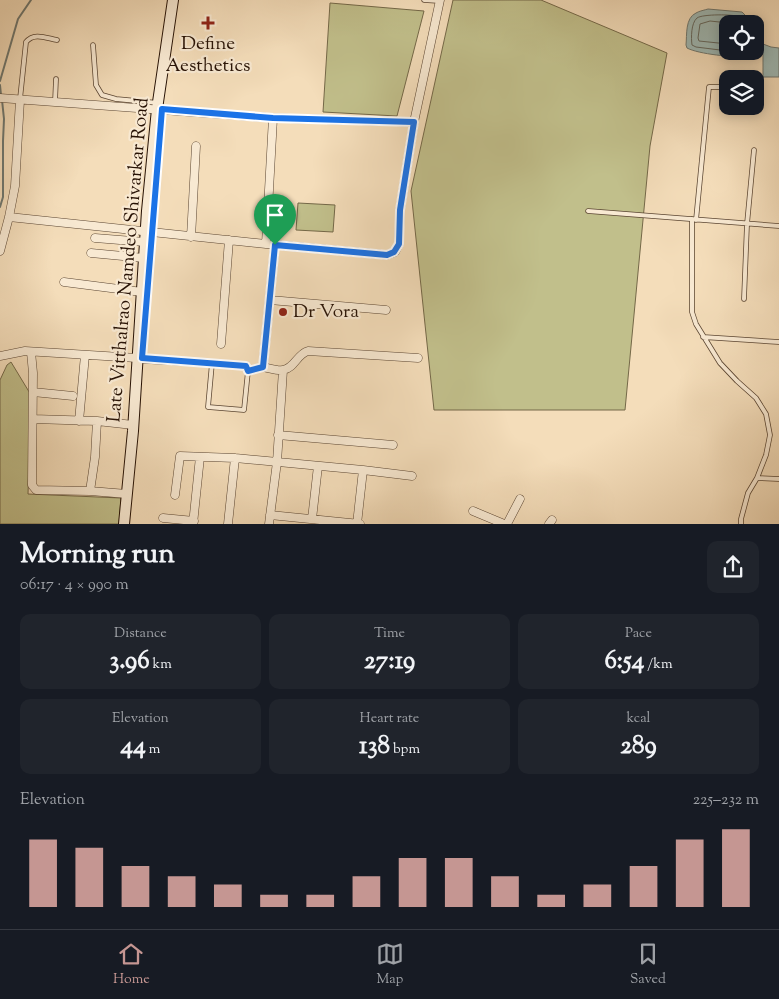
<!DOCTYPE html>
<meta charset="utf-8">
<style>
:root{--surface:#171b24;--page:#20242c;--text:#f1f3f6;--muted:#9ea1a6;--line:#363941;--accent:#c59692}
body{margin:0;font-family:"Sorts Mill Goudy",serif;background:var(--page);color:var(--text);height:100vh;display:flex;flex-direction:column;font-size:19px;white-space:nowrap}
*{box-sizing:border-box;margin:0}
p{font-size:16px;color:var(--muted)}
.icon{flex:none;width:28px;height:28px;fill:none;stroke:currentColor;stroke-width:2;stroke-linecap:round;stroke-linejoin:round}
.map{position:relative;height:524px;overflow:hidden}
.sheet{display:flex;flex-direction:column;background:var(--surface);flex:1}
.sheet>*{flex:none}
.fabs{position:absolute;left:719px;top:15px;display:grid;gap:10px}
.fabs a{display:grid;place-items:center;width:45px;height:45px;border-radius:10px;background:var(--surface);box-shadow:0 2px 12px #0003;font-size:25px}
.pin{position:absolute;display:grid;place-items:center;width:42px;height:42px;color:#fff;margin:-51px -21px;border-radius:50% 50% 50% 0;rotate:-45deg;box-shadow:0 0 5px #0007}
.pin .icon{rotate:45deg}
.round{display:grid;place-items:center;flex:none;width:52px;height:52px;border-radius:10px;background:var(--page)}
.head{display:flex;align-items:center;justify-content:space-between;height:85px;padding:0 20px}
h1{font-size:28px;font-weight:700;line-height:38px}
.figures{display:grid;grid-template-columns:repeat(3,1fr);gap:8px;height:85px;padding:5px 20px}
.figures div{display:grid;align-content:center;border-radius:10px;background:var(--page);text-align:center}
.figures b{font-size:25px;font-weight:700}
.figures small{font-size:14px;font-weight:400}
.figures p{font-size:14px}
.chart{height:140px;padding:10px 20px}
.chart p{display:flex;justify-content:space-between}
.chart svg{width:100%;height:90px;margin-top:5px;stroke:var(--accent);stroke-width:6}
.menu{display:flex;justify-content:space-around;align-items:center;height:70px;border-top:1px solid var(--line);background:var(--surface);font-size:14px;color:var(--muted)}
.menu a{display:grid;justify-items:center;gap:2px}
.menu .on{color:var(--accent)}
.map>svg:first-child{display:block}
</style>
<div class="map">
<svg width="779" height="524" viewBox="0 0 779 524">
<rect width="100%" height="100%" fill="#f4ddba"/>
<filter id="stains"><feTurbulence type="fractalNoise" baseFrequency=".004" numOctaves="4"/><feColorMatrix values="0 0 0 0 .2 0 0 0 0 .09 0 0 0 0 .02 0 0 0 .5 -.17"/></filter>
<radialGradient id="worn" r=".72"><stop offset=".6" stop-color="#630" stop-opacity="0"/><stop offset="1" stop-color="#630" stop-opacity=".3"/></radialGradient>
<path fill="#c1bf8b" stroke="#746848" d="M453 0H541L667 53 650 146 625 410H434L411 191Z
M330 3 424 11 397 116 323 112Z
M298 203 335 205 333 232 296 230Z
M11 362 31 395 28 494 121 498 119 524H0V380L7 365Z"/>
<path fill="#9ebab7" stroke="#6e7770" d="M708 9 742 12 750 20 749 24H728V51H753C751 53 748 55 746 56 735 58 698 54 687 48L686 45C687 35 685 18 696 13 699 11 705 10 708 9Z
M755 41 771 47 779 48V77H763V54L761 51H755Z"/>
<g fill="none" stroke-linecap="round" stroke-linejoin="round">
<path stroke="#62665e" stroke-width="1" d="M728 44 699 41 698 38 700 24 710 21 738 24
M728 51 696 47 692 45C691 38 691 23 697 18 702 14 734 14 740 17 743 19 744 21 745 24"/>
<path stroke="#6e7770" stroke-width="2" d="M0 81 18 19 31 0
M0 85 1 95
M0 207 3 197V141L4 119 2 100"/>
<g stroke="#5a4532" stroke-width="5.5">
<path id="lane" d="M424 0 440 1
M93 45 96 85 102 95 116 99 158 103
M20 99 26 42C34 32 46 38 57 40
M55 102 56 79
M588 211 779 226
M692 219V312L696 324 720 363 737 381 756 398 766 414 770 435 766 455 757 478 748 493 741 519V524
M696 220 709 87H728
M744 299 747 224 754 150
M703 337 779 342
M181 361 246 366 248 371 263 368
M212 363 208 407 244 410 248 371
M757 478 779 479"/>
</g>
<g stroke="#5a4532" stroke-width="9">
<path id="street" d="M0 98 273 118 414 122 400 210 399 244 395 252 387 255 266 244 9 217
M414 122 440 0
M191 237 196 146
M95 238 145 242
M266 244 273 118
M275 245 263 367C269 368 277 371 283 370 295 368 297 354 308 351L418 358
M0 251 9 217 15 186 20 100
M91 253 144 258
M64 282 142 292
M270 300 386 310
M221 344 229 240
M31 352 33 373 32 485 36 490 90 491 127 494
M0 356 25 351 137 358
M142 359 181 361
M33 392 73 396
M33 419 97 421 133 425
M79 421 85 355
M278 435 393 445
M90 491 95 457 97 421
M175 495 180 456 235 458 363 470 412 476
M473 511 504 524
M270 515 360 524
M163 518 194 521
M312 519 318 466
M193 524 200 457
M228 524 235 458
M269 524 277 462 283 370
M357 524 363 470
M507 524 520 499
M549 524 552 520"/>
</g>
<g stroke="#271205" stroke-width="12">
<path id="secondary" d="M124 524 133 431 147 211 157 109 173 0"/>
</g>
<use href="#lane" stroke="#f8e9d2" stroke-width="4"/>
<use href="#street" stroke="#f8e9d2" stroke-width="8"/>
<use href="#secondary" stroke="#f8e9d2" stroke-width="10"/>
</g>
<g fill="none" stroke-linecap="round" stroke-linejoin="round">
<g stroke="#fff" stroke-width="10">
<path id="route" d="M162 109 273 118 414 122 400 210 399 244 394 252 387 255 275 245 263 367 248 371 246 366 142 358Z"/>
</g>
<use href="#route" stroke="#1a73e8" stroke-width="6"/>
</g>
<g fill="#8f2418" stroke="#f8e9d2" stroke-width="2">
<path d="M205.5 15.5h5v5h5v5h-5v5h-5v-5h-5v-5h5z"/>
<circle cx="283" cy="312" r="5"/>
</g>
<g text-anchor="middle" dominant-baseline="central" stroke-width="4.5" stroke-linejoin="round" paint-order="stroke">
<g font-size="19" fill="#271205" stroke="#f8e9d2">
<text x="208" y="44">Define<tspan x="208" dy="22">Aesthetics</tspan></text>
<text x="293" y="312" text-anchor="start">Dr Vora</text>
</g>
<g font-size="19" fill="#271205" stroke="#f8e9d2">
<text transform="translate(129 260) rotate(-85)">Late Vitthalrao Namdeo Shivarkar Road</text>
</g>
</g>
<rect width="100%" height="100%" filter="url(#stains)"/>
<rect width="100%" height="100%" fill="url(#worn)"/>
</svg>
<div class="fabs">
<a><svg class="icon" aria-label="locate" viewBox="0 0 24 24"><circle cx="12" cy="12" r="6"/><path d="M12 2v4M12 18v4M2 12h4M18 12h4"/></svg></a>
<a><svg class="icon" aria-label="layers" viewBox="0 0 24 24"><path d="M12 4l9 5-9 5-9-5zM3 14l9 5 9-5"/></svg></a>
</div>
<div class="pin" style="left:275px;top:245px;background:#1e9e55"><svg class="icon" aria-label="arrive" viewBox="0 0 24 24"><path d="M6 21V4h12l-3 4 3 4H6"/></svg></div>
</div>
<section class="sheet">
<div class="head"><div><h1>Morning run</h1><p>06:17 · 4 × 990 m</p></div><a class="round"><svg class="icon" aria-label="share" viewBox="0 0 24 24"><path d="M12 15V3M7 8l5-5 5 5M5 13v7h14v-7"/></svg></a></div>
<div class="figures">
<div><p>Distance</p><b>3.96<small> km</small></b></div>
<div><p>Time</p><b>27:19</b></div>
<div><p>Pace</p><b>6:54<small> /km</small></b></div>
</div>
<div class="figures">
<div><p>Elevation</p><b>44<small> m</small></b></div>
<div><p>Heart rate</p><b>138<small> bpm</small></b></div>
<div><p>kcal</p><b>289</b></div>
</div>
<div class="chart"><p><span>Elevation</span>225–232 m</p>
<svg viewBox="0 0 160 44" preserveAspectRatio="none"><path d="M5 44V11M15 44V15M25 44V24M35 44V29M45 44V33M55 44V38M65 44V38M75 44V29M85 44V20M95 44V20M105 44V29M115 44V38M125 44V33M135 44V24M145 44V11M155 44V6"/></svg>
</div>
</section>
<nav class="menu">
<a class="on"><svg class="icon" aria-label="home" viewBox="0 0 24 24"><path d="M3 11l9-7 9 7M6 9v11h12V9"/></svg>Home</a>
<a><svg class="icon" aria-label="map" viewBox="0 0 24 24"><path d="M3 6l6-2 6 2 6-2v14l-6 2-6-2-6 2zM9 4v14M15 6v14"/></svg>Map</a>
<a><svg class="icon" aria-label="saved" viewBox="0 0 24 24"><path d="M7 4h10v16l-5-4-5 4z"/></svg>Saved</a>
</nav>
